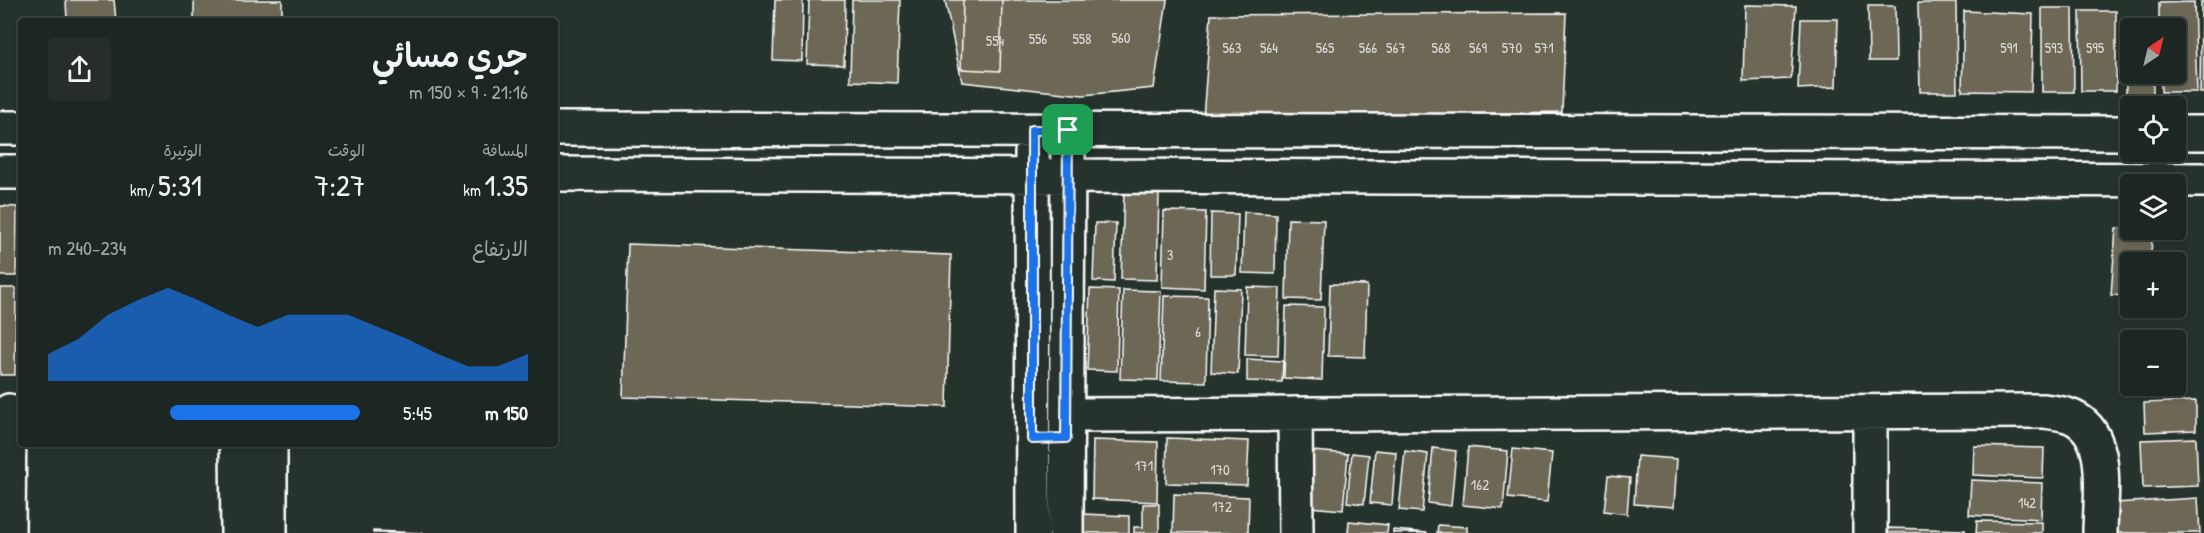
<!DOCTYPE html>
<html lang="ar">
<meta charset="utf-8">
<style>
:root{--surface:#1c2622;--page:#252e2a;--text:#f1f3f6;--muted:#a0a5a5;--line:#3a4340;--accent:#1a73e8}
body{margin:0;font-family:"Patrick Hand","Playpen Sans Arabic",sans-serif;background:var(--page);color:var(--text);direction:rtl;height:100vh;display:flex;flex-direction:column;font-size:22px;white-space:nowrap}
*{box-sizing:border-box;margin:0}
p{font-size:20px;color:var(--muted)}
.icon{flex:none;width:33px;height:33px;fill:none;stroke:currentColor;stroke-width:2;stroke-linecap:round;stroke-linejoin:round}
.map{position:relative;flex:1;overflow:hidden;direction:ltr}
.sheet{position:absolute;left:18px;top:18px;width:540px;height:429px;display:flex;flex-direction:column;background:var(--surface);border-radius:6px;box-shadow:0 3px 9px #0003,0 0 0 2px var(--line);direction:rtl}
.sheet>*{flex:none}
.needle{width:39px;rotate:35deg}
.buttons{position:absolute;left:2120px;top:18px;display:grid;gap:12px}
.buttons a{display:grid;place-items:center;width:66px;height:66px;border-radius:6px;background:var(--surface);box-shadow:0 3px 9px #0003,0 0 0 2px var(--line);font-size:30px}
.pin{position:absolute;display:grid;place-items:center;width:51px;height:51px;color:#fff;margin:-26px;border-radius:12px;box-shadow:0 3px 9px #0006}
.round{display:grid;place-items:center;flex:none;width:63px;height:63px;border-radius:6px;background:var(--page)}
.summary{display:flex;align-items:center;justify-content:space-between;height:102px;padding:0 30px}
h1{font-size:33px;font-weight:600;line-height:45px}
.figures{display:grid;grid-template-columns:repeat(3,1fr);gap:9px;height:102px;padding:6px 30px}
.figures div{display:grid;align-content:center}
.figures b{font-size:30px;font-weight:600}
.figures small{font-size:16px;font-weight:400}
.figures p{font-size:16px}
.chart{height:168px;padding:12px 30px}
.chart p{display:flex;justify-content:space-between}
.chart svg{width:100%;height:108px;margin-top:6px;fill:var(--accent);opacity:.7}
ul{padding:0 30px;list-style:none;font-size:20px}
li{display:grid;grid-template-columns:96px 72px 1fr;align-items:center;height:45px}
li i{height:15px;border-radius:8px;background:var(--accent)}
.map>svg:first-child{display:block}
</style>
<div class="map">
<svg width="2204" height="533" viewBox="0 0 2204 533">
<rect width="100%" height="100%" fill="#26332d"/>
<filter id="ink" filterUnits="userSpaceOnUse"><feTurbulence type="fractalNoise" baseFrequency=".0167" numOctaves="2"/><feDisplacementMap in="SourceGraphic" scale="12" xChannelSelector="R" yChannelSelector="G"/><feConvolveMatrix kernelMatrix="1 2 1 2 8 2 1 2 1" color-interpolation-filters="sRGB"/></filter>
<g filter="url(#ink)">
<path fill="#6d6856" stroke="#fff" stroke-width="1.5" d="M66 0H114L116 21H67Z
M194 0H282V21H194Z
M775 0H803L802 61 773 60Z
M809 0H845L844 65 807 64Z
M852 0H900L897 83 850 81Z
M945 0H1167L1154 88 1083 95 962 82Z
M963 0H1002L1000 71 961 69Z
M2194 2 2197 92H2161V74H2175V28H2159V3Z
M2201 2H2204V93H2200Z
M1918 3H1956L1957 92H1920Z
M1745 5 1796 6 1791 79 1743 81Z
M1868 6H1895L1896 61H1869Z
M2042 8H2073L2074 92H2042Z
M1964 11 2033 14 2031 92 1962 91Z
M2080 11H2116V91H2081Z
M1566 13 1562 112 1203 118 1211 15Z
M1801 19H1838L1836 87 1798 89Z
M2125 30H2130V74H2153V96H2126Z
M1124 191 1159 193 1157 280 1121 279Z
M0 206 17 207 16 276H0Z
M1164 211 1206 212 1204 289 1162 287Z
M1244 212 1276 214 1275 274 1242 273Z
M1211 213 1238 214 1236 275H1210Z
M1288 219 1324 220 1321 300 1286 299Z
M1095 223H1116L1114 282 1093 281Z
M2116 228 2153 231 2150 262H2130V296L2111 295Z
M628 244 951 255 947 407 623 397Z
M1330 284 1367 285 1365 357 1328 356Z
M1247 287 1280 288 1278 356 1245 355Z
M0 288H16L15 375H0Z
M1214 288 1241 289 1238 374 1211 372Z
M1090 289 1119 290 1117 371 1087 370Z
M1123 290 1161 291 1158 380 1120 379Z
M21 295V361H20Z
M1164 296 1208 297 1206 382 1161 381Z
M1286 306 1324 307 1322 380 1284 378Z
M1247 359 1283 361 1282 382 1247 381Z
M2196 401V430L2145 432 2144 403Z
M1167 438 1249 441 1247 485 1166 483Z
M2196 438 2198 486 2143 488 2141 440Z
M1093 440 1158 442 1157 502 1092 499Z
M1974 446 2044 448 2043 478 1973 475Z
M1468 447 1508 451 1503 509 1463 505Z
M1433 448 1456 451 1451 506 1428 503Z
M1513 449 1552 453 1547 502 1508 498Z
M1375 450 1396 452 1392 505 1370 503Z
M1313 451 1348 454 1343 510 1309 507Z
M1405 451 1428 454 1422 512 1399 510Z
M1352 453 1369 455 1364 504 1347 502Z
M1637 456 1677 459 1674 507 1634 504Z
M1608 476 1630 478 1627 514 1604 511Z
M1971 480 2042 483 2041 519 1969 515Z
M1174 494 1249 497 1248 533H1173Z
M2198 498 2200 533H2116L2115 503Z
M1143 504H1159V533H1134V527H1143Z
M1083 514 1129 516V533H1082Z
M1349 521 1388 525 1387 533H1348Z
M1977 521 2042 522V533H1976Z
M1438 525 1467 527V533H1437Z
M1888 528 1965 530V533H1888Z
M1393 530 1428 533H1393Z
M373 531 423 533H373Z"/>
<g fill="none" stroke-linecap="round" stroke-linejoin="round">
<g stroke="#fff" stroke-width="38">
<path id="street" d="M0 128H21
M555 129 2130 133
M2175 133H2204
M1032 153 1033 533
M0 172H21
M555 174 2204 180
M1870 412V533
M1295 414 1296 533
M1067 415 2044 411C2051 412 2060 413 2067 415 2113 429 2100 497 2100 533
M237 444 238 533
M270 444V533
M8 533 9 411
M1066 533 1068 154"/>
</g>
<use href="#street" stroke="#26332d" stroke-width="33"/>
</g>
</g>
<g fill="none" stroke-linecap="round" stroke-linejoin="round" filter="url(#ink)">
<g stroke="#fff" stroke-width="12">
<path id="route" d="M1032 130H1068L1066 438 1032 439Z"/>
</g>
<use href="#route" stroke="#1a73e8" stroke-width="8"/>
</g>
<g text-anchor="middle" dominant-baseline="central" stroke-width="4.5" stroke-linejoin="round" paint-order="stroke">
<g font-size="15" fill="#dad9d5">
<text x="1121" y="37">560</text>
<text x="1038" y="38">556</text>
<text x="1082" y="38">558</text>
<text x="995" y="40">554</text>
<text x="1232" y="47">563</text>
<text x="1269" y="47">564</text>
<text x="1325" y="47">565</text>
<text x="1368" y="47">566</text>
<text x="1396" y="47">567</text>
<text x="1441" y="47">568</text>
<text x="1478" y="47">569</text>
<text x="1512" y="47">570</text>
<text x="1544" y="47">571</text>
<text x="2009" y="47">591</text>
<text x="2054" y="47">593</text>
<text x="2095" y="47">595</text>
<text x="1170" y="254">3</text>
<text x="1198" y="331">6</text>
<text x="1144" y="465">171</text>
<text x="1220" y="469">170</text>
<text x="1480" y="484">162</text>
<text x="2027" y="502">142</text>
<text x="1222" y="506">172</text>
</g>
</g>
</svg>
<div class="buttons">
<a><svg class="needle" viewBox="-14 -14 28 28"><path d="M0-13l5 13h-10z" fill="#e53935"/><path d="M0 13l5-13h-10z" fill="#a0a5a5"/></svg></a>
<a><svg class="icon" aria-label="locate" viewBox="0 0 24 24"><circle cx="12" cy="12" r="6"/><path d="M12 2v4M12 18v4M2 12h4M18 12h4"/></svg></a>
<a><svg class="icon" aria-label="layers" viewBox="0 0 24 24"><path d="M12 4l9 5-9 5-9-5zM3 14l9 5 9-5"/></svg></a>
<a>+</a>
<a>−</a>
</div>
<div class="pin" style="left:1068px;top:130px;background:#1e9e55"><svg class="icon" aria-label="arrive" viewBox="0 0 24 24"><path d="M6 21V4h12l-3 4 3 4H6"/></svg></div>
<section class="sheet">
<div class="summary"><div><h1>جري مسائي</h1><p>21:16 · 9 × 150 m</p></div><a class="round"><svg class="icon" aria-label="share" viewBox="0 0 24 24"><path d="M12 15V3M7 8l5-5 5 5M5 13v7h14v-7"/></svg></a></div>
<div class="figures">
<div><p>المسافة</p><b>1.35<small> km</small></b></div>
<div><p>الوقت</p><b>7:27</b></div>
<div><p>الوتيرة</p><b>5:31<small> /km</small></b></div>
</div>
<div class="chart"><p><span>الارتفاع</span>234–240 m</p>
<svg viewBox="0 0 160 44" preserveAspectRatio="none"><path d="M0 44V33L10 27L20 17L30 11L40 6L50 11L60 17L70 22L80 17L90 17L100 17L110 22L120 27L130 33L140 38L150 38L160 33V44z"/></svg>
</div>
<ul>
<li><b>150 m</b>5:45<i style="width:61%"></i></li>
</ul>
</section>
</div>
